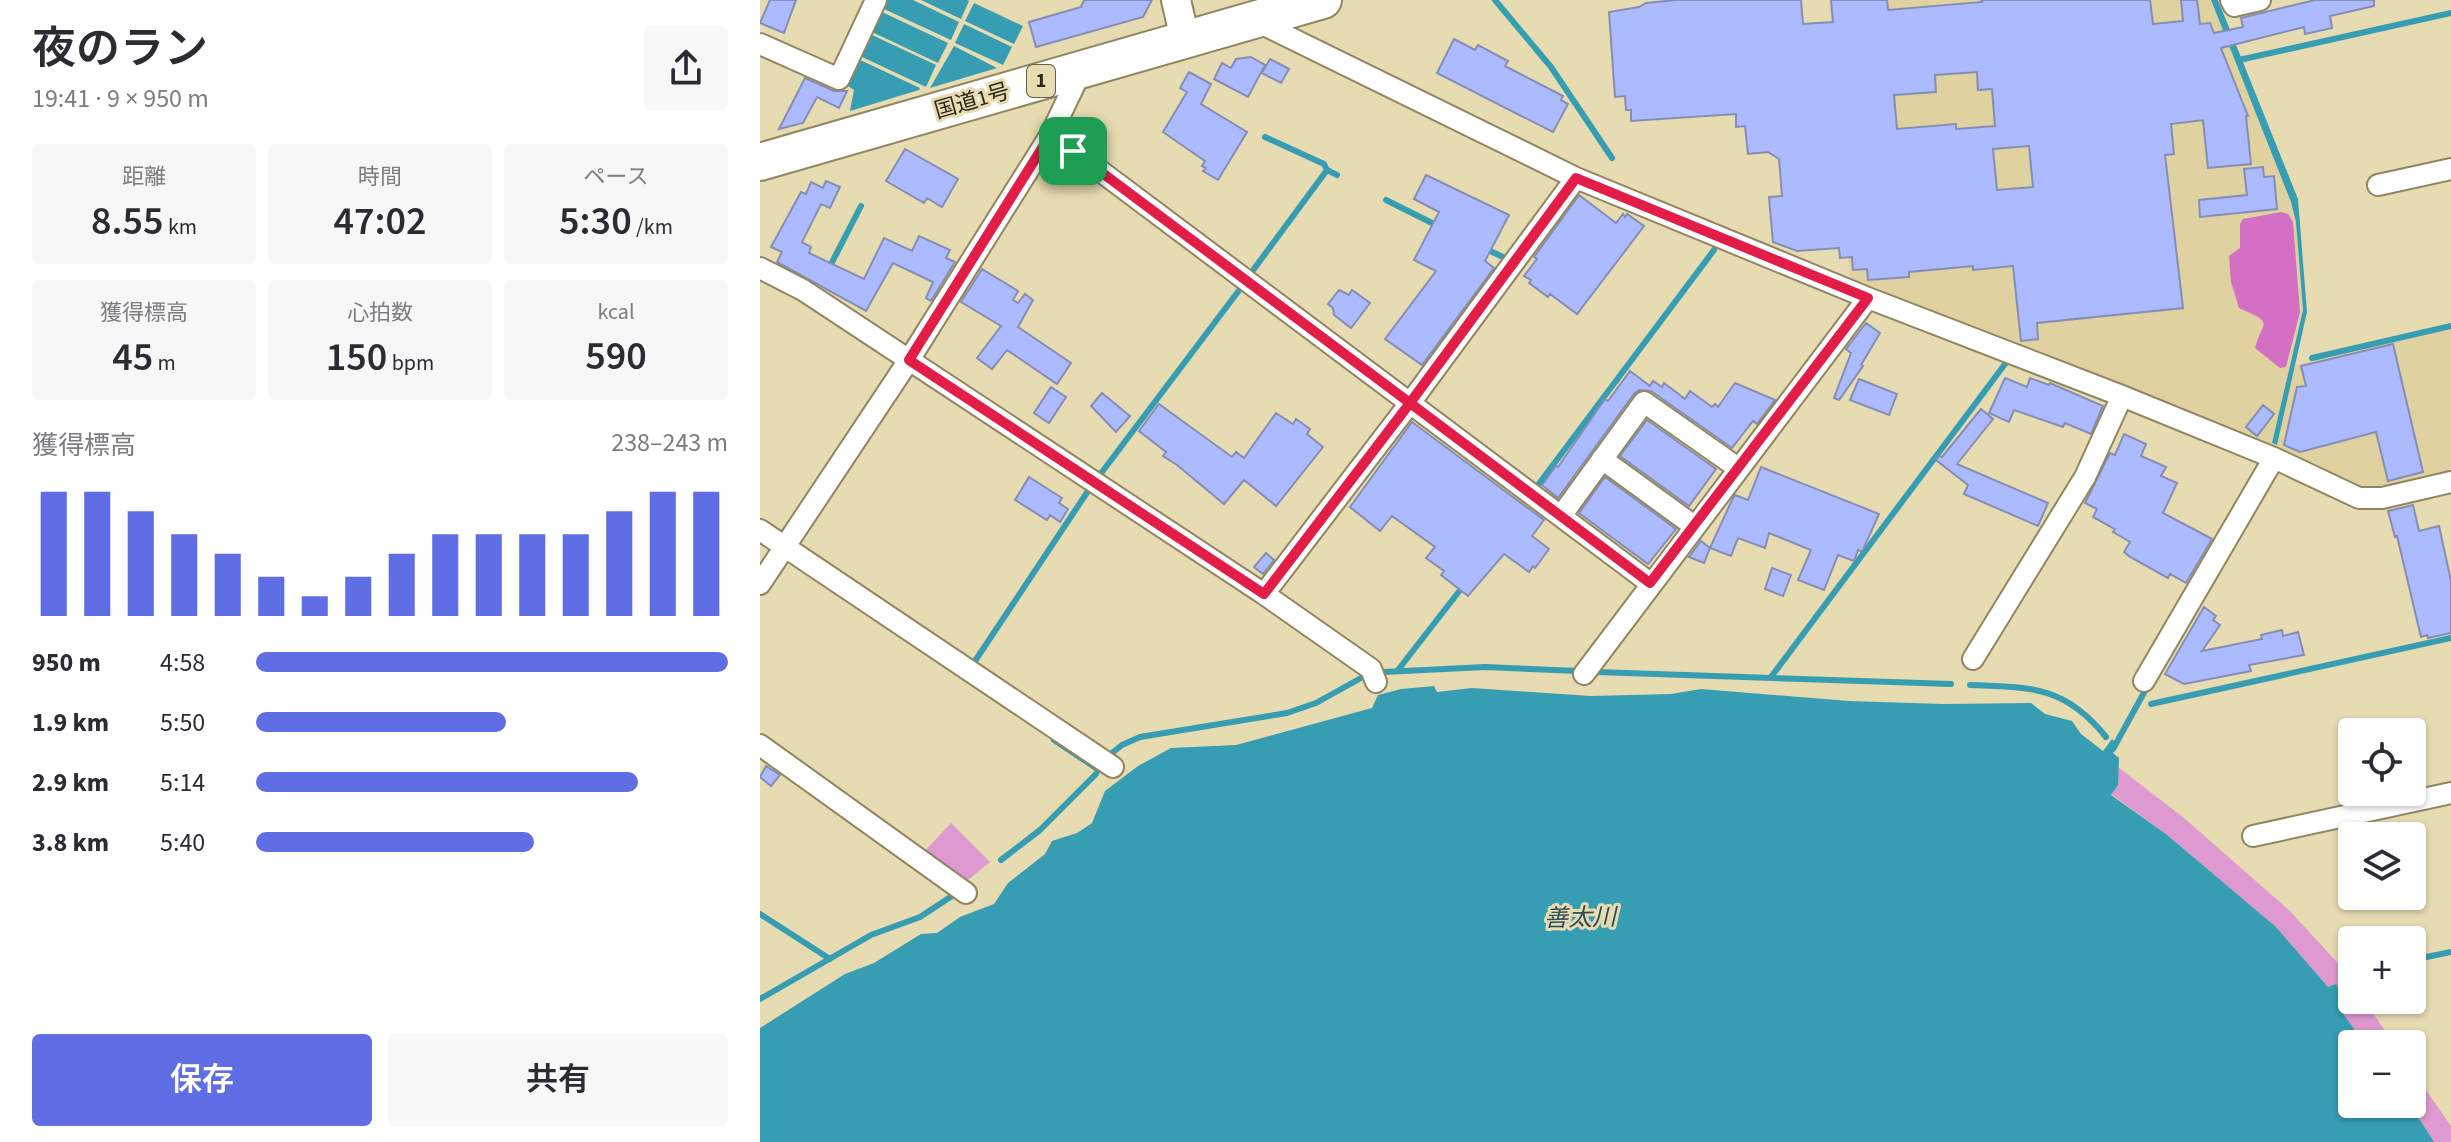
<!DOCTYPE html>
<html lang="ja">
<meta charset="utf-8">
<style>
:root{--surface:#fff;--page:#f7f7f7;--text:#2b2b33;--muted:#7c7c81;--accent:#5f6ee5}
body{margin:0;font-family:"Source Sans 3","Noto Sans JP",sans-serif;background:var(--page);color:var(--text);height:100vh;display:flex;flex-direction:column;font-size:30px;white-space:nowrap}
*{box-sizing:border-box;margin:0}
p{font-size:26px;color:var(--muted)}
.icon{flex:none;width:44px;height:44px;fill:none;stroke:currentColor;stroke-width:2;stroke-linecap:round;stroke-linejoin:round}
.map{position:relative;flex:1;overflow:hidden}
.sheet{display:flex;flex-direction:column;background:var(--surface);width:760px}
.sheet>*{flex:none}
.controls{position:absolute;left:1578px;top:718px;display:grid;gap:16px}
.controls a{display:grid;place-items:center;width:88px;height:88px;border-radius:8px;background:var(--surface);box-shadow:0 2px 6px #0004;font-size:40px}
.pin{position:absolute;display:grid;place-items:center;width:68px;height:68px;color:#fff;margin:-34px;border-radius:16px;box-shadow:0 4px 12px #0006}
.round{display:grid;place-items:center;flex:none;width:84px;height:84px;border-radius:8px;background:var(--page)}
.summary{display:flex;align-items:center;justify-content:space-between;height:136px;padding:0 32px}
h1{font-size:44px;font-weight:600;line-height:60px}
.metrics{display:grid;grid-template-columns:repeat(3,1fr);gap:12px;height:136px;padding:8px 32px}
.metrics div{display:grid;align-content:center;border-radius:8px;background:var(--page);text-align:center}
.metrics b{font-size:40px;font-weight:600}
.metrics small{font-size:22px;font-weight:400}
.metrics p{font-size:22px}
.chart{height:224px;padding:16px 32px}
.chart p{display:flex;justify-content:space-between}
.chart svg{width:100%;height:144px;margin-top:8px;stroke:var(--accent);stroke-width:6}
.primary-button{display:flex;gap:16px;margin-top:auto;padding:16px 32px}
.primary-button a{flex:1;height:92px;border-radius:8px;background:var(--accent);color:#fff;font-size:32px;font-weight:600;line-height:92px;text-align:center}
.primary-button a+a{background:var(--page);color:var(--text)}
ul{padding:0 32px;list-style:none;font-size:26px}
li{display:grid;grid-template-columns:128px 96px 1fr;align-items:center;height:60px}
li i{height:20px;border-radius:10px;background:var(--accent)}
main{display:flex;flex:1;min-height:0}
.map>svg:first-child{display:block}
</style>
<main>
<section class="sheet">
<div class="summary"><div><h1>夜のラン</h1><p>19:41 · 9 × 950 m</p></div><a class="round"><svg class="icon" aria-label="share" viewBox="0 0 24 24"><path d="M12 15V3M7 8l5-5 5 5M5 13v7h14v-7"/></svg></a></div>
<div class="metrics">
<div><p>距離</p><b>8.55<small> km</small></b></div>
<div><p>時間</p><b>47:02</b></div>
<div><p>ペース</p><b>5:30<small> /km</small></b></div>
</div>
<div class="metrics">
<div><p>獲得標高</p><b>45<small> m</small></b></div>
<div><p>心拍数</p><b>150<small> bpm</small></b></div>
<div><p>kcal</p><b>590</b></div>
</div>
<div class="chart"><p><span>獲得標高</span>238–243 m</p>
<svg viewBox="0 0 160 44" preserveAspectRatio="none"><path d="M5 44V6M15 44V6M25 44V12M35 44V19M45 44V25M55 44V32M65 44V38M75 44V32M85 44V25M95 44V19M105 44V19M115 44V19M125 44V19M135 44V12M145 44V6M155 44V6"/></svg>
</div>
<ul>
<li><b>950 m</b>4:58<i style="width:100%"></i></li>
<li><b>1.9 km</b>5:50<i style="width:53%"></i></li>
<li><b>2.9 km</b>5:14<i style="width:81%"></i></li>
<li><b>3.8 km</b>5:40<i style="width:59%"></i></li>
</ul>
<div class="primary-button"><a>保存</a><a>共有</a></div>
</section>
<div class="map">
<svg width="1691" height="1142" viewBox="0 0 1691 1142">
<rect width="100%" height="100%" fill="#e7dbb2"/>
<path fill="#dfd1a0" d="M1069 0H1451L1531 202 1536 222 1543 310 1511 449 1090 281Z
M1691 329V473L1609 492 1516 448 1535 365Z"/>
<path fill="#de99d0" d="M1358 767 1424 818 1530 911 1586 972 1592 982V1000H1604L1634 1044H1605L1578 1008 1580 997 1576 985 1568 987 1516 927 1406 834 1351 794 1358 785Z
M191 823 230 862 203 884 162 854Z
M1652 1070 1691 1126V1142H1674L1662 1123 1646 1104H1652Z"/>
<path fill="#d470c3" d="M1521 212 1528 214 1533 222 1540 312 1526 367 1520 368 1495 348C1503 319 1515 324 1479 308L1471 282 1469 256 1480 248V224L1483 219Z"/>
<path fill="#379db2" d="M127 0H153L199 22 191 40 124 9Z
M161 0H207L209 1 201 19Z
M1451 0H1458L1538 199 1547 312 1517 445 1512 443 1543 310 1536 222 1531 202Z
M214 3 263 26 254 44 205 21Z
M122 12 188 43 178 63 112 32Z
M204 24 252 47 243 65 195 43Z
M110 34 176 65 166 87 100 56Z
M194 46 237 68 170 88Z
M98 59 160 88 159 90 90 111 94 90 85 84Z
M674 686 677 692 712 688 831 696 911 694 941 689 1089 701 1183 704 1271 703 1285 714 1312 721 1321 734 1343 751 1352 739 1358 745 1353 753 1359 758 1358 785 1351 795 1406 834 1516 927 1568 987 1576 984 1584 995 1580 997 1579 1008 1605 1044H1592V1104H1646L1662 1123 1674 1142H0V1028L85 974 114 963 161 934 177 933 200 917 234 904 248 883 285 854 292 841 317 833 332 823 345 791 378 766 411 748 476 745 612 708 618 695 641 689Z"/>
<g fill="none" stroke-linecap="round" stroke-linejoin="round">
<path stroke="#379db2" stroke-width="6" d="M735 0 791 67 852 158
M1479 60 1691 13
M505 137 564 164 567 170
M626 200 680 227
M726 249 745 258
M68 270 101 206
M488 277 567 170 577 175
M1552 358 1691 326
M339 476 480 289
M775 489 954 250
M211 667 330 488
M638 670 704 585
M624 672 725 667 819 671
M837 672 1191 684
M1011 677 1248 360
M1210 685C1271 687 1305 686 1346 737
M1391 704 1691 638
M294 740 339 770
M1353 749 1386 689
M346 758 362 745 380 737 527 713 556 703 601 678
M241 860 280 830 336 774
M0 914 70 959
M1652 960 1691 952
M0 999 111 935 160 917 195 894"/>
</g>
<path fill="#acbbff" stroke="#858eb2" stroke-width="2" fill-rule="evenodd" d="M10 0H36L24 33 0 23Z
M324 0H392L383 17 276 47 269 22 321 7Z
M916 0H1041L1043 24 1073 22 1071 0H1127L1128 10 1222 2 1221 0H1390L1393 24 1423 21 1421 0H1437L1440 24 1450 23 1454 33 1483 27 1481 18 1555 0H1614V6L1570 16 1572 28 1545 34 1544 27 1461 48 1488 116H1486L1491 164 1448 168 1443 120 1411 124 1414 154 1405 155 1423 308 1277 323 1278 339 1261 341 1253 266 1213 270V266L1149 272V277L1108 280 1107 269 1093 270 1092 257 1080 258 1079 248 1037 251 1013 242 1009 197 1022 196 1019 159 1008 152 988 154 985 126 976 127V114L871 121V110H866L865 96 855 97 849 12 879 7 886 3ZM1217 72 1218 90 1232 89 1235 126 1196 129V124L1137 129 1134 95 1176 92 1175 75ZM1269 146 1273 187 1237 190 1233 149Z
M694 39 715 50 718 45 748 61 745 66 803 96 801 100 808 104 793 132 677 73Z
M491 57 505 65 488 97 454 79 462 63 471 68 476 59Z
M510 59 529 69 521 83 502 73Z
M429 72 451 84 441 104 487 132 458 180 443 171 446 168 442 166 445 161 403 132 427 92 420 88Z
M45 78 74 91H87L79 108 57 97 43 123 19 129Z
M145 149 198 179 182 207 167 198 164 203 126 181Z
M1503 167 1504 177 1514 176 1517 209 1440 217 1439 200 1487 195 1484 169Z
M666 175 749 215 725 261 734 268 662 365 625 339 676 271 654 260 679 212 654 199Z
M66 181 80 187 70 208 61 204 42 242 51 247 49 253 104 279 124 238 152 251 159 236 190 250 186 258 195 262 171 301 166 298 173 282 133 263 106 311 17 262 22 252 11 247 41 192 46 194 51 182 63 188Z
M819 195 856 223 863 214 865 217 867 214 884 226 817 314 790 294 788 297 769 283 771 280 764 276 777 259 774 257Z
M222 269 258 291 253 300 258 303 265 294 273 300 258 327 311 363 297 384 247 350 232 369 217 358 241 326 201 302Z
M579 290 589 295 592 290 610 303 591 328 574 315 573 308 568 304Z
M1106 323 1120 333 1101 365 1103 366 1079 400 1074 398 1091 353 1086 349Z
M1633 344 1663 472 1628 481 1616 432 1540 452 1524 445 1537 387 1546 386 1541 366Z
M870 371 890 386 893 381 902 387 904 383 925 399 930 391 952 407 955 404 958 407 975 383 1015 400 997 424 993 421 972 448 891 391 879 390 874 394 798 498 782 485 796 466 798 467 845 399 848 401Z
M1245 378 1267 387 1270 378 1289 385 1290 383 1343 406 1331 434 1305 423 1303 427 1254 410 1249 422 1229 413Z
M1099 379 1137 394 1129 415 1090 400Z
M291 387 306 397 289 423 274 413Z
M342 393 370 416 356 432 331 406Z
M399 404 472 457 476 452 484 458 516 413 533 424 536 419 550 429 547 434 563 447 516 506 484 480 464 504 417 465 403 456 406 452 379 431Z
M1503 405 1514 414 1497 436 1486 427Z
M1221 409 1233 419 1197 464 1288 503 1278 526 1204 494 1208 485 1176 460 1179 456 1182 457Z
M887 420 956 469 929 506 860 456Z
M652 422 784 520 772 536 789 549 775 568 773 566 769 572 744 554 708 596 681 575 684 571 666 558 675 547 632 516 620 531 590 507Z
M1364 434 1386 444 1381 456 1406 467 1401 476 1417 483 1403 513 1452 539 1426 583 1410 574 1408 578 1370 557 1364 552 1370 542 1353 532 1355 529 1333 517 1337 509 1325 503 1350 453 1355 455Z
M1001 467 1119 514 1102 552 1098 550 1094 561 1078 555 1064 590 1038 580 1051 550 1009 533 1005 548 978 538 971 556 950 548 972 500 975 495 988 500Z
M269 477 302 498 299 503 308 509 300 522 290 515 287 520 255 500Z
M845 477 916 529 888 564 819 513Z
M1653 505 1659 531 1679 526 1691 581V633L1668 638 1667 635 1661 637 1637 536 1635 537 1628 511Z
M941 541 950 548 944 563 929 557Z
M506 553 514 560 503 574 494 567Z
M1012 568 1031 575 1023 596 1005 589Z
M1444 607 1456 616 1453 620 1460 625 1442 651 1502 639 1501 635 1522 630 1523 636 1538 632 1544 655 1489 665 1491 671 1424 684 1405 674Z
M6 766 20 775 11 786 0 777Z"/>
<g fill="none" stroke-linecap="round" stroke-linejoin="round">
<g stroke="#91865f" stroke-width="24">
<path id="street" d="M1471 0 1474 6 1500 0
M494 20 816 178 1108 298 1362 396 1514 458 1599 498H1622L1691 482
M0 44 79 79 116 0
M291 134 890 583
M1618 185 1691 169
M0 268 43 290 504 594 611 669 616 682
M842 459 934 526
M801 516 884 402 978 468
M0 530 353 767
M0 584 149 360 291 134 322 69
M504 594 650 403 816 178
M1213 659 1325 477 1362 396
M824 674 1108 298
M1384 681 1514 458
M0 745 206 893
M1493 836 1691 793"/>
</g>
<g stroke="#91865f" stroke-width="32">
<path id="secondary" d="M416 0 425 39"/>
</g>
<g stroke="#91865f" stroke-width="40">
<path id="highway" d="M0 162 563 0"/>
</g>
<use href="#street" stroke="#fff" stroke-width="20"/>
<use href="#secondary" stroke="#fff" stroke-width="28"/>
<use href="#highway" stroke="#fff" stroke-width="36"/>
</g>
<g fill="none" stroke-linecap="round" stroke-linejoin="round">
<g stroke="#fff" stroke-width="16">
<path id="route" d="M313 151 291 134 149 360 504 594 650 403 890 583 1108 298 816 178 650 403 313 151"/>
</g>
<use href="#route" stroke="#e11d48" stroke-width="10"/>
</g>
<g text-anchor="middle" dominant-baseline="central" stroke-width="6" stroke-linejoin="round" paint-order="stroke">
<rect fill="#e7dbb2" stroke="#645e46" stroke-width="2" x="267" y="65" width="28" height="32" rx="6"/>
<g font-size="20" font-weight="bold" fill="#2c2818">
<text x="281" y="81">1</text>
</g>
<g font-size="22" fill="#2c2818" stroke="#e7dbb2">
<text transform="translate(212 101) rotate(-16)">国道1号</text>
</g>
<g font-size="24" font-style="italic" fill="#2e4d54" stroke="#e7dbb2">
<text transform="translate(820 918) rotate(-1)">善太川</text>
</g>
</g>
</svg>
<div class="controls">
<a><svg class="icon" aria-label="locate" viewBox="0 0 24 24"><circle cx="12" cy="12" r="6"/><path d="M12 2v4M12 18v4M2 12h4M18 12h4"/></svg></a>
<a><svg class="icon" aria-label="layers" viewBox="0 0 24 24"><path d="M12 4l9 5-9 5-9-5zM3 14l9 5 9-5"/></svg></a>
<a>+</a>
<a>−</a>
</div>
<div class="pin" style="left:313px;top:151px;background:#1e9e55"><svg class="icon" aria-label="arrive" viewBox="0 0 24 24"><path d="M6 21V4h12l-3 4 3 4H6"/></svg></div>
</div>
</main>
